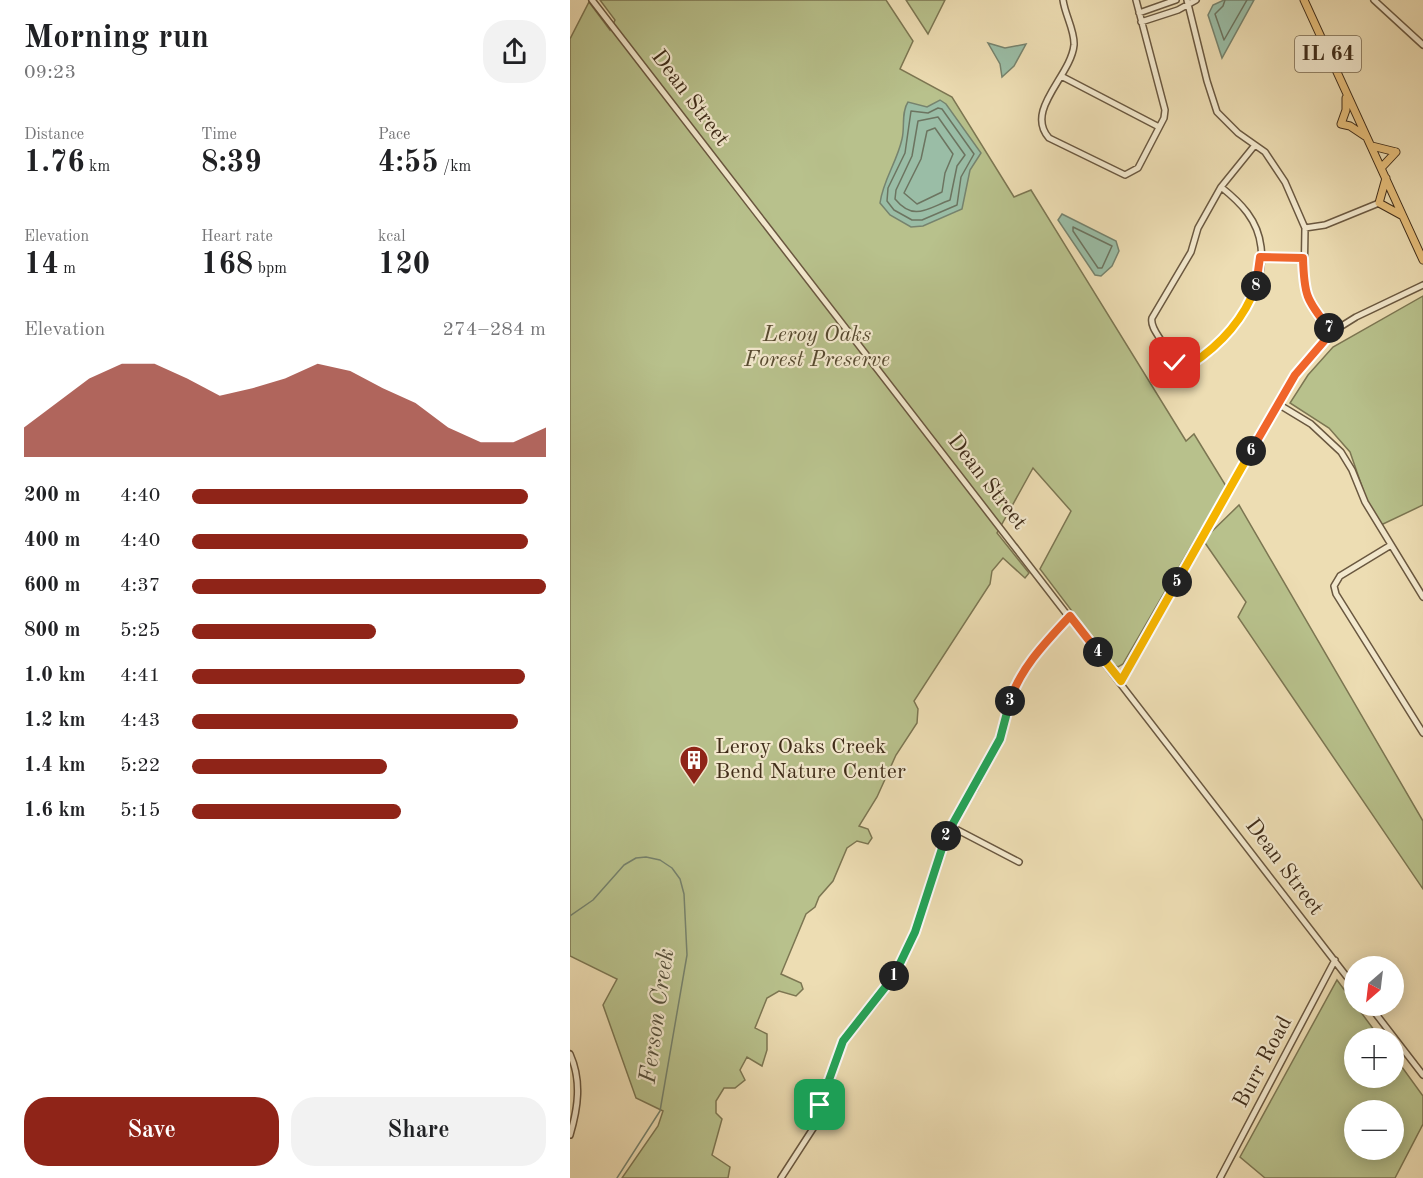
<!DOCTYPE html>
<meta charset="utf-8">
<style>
:root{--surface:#fff;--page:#f2f2f2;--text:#202124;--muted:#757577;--accent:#8f2418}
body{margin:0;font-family:"Old Standard TT",serif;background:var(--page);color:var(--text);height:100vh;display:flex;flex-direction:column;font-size:22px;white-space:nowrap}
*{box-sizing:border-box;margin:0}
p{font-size:20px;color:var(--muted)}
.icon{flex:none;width:33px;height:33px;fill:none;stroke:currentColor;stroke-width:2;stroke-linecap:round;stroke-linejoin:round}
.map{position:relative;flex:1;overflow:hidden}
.drawer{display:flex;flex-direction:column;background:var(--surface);width:570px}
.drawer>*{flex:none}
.needle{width:39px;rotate:208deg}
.controls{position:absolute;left:774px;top:956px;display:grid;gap:12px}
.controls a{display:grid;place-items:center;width:60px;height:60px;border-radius:50%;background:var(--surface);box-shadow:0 3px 15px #0003;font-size:30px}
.pin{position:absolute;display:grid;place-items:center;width:51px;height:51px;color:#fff;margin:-26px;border-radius:12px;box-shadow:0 3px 9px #0006}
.km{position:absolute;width:30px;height:30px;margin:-15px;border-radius:50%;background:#222;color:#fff;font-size:16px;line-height:30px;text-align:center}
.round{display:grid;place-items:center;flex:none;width:63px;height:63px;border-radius:24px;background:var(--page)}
.summary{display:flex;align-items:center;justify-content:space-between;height:102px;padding:0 24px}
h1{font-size:33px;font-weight:600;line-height:45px}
.metrics{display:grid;grid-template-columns:repeat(3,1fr);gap:9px;height:102px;padding:6px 24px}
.metrics div{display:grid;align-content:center}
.metrics b{font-size:30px;font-weight:600}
.metrics small{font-size:16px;font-weight:400}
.metrics p{font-size:16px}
.chart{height:168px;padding:12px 24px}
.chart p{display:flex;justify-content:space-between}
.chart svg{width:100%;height:108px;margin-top:6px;fill:var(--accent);opacity:.7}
.cta{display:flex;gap:12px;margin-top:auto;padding:12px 24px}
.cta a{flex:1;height:69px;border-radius:24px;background:var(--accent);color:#fff;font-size:24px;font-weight:600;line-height:69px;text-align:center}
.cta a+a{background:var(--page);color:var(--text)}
ul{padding:0 24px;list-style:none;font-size:20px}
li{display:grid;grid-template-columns:96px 72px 1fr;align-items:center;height:45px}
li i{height:15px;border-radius:8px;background:var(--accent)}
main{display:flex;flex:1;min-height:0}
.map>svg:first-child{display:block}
</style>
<main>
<section class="drawer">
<div class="summary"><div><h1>Morning run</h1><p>09:23</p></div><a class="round"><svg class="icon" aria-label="share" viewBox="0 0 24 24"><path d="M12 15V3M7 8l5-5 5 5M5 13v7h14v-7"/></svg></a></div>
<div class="metrics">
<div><p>Distance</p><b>1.76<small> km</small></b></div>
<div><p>Time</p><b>8:39</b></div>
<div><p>Pace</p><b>4:55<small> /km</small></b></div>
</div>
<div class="metrics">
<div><p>Elevation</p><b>14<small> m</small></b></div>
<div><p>Heart rate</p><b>168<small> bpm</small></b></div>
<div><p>kcal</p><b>120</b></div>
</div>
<div class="chart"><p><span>Elevation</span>274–284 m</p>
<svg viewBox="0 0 160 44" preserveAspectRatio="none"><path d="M0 44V32L10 22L20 12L30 6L40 6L50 12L60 19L70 16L80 12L90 6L100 9L110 16L120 22L130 32L140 38L150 38L160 32V44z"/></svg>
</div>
<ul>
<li><b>200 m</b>4:40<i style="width:95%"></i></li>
<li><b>400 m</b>4:40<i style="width:95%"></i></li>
<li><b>600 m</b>4:37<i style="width:100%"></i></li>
<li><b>800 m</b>5:25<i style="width:52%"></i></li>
<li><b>1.0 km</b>4:41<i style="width:94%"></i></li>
<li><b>1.2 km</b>4:43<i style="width:92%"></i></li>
<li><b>1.4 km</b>5:22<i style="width:55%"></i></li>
<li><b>1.6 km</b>5:15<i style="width:59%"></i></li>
</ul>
<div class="cta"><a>Save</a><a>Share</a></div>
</section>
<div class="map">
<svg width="853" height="1178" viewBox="0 0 853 1178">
<rect width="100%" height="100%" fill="#edddb3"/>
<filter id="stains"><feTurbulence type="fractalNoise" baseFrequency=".00333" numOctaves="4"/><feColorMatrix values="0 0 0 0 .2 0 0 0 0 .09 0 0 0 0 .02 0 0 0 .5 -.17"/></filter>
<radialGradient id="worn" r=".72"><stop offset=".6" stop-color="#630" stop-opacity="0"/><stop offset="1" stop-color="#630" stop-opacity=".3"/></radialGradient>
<path fill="#b8c18c" stroke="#7c7652" stroke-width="1.5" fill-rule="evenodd" d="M30 0H316L343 41 330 69 382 97 444 197 461 190 616 441 624 434 656 486 553 664 548 667 542 664 470 569 501 511 463 468 427 533 459 573 455 578 433 558 422 571 420 584 344 701 348 709 347 723 326 755 307 797 289 826 298 829 302 838 298 844 287 841 277 848 263 881 249 897 245 907 236 914 211 974 231 983 233 989 226 996 209 991 197 998 185 1028 197 1034V1050L192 1066 177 1057 170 1070 175 1080 165 1088H154L146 1101V1113L152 1119 142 1155 160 1167 158 1178H52L88 1126 93 1111 66 1098 33 1005 47 979 0 956V39L19 2 40 30 45 20Z
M336 0H375L358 34Z
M853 296V505L811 525 797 501 780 452 759 428 720 403 738 375 763 347Z
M669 505 853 821V889L668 617 676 602 633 540Z
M767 980 810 1038H784V1077H824V1056L853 1096V1124L825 1178H695L670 1157ZM784 1110H824V1149H784Z"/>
<path fill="#9abda6" stroke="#76836e" stroke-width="1.5" d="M654 0H684L652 58 638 15 643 5Z
M418 43 435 48 456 44 444 66 432 77 430 64Z
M370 100 376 104 411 153 400 170 392 209 353 226 341 227 320 215 310 203C313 180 327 162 332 139 335 128 331 112 338 102L357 107Z
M492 214 546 241 549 251 542 266 531 276 525 275 488 220Z"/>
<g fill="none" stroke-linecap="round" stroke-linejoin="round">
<path stroke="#6c7460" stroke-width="1.5" d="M655 0 653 6 645 14 654 40 677 0
M368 108 372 109 404 154 391 177 387 205 352 220H342L324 210 317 201 318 188 335 153 341 111 358 113Z
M368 117 395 155 387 166 380 200C358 208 344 222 325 199L326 190 342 156 348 121Z
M365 128 383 154 375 173 372 192 347 204 334 193 351 159 357 131Z
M503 227 542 246 532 268H528L503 231Z"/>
<path stroke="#76836e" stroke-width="1.5" d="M0 916 23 900 54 865 66 858 76 857 90 860 102 868 110 879 114 894 117 955 90 1111 47 1178"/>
<g stroke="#6a5840" stroke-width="8">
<path id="minor" d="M22 0 784 986
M493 0C495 15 505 31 504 45 501 76 454 110 479 138L555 175 568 168 594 118 595 110 566 0
M617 0 637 81 647 112 668 133 695 152 715 182 735 228 734 288 741 305 762 332
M804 0 853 45
M569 13 606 0
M571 22 608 10 626 0
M491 76 589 127
M651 187C671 203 688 220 691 247 696 289 663 337 629 360 624 363 619 367 613 366 603 365 596 350 592 342 588 335 580 326 582 318L621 252 628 228 651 187 685 145
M735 228 755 225 809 203
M690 257 733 258
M708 404 741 424 771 452 782 470 795 502 853 597
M821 545 770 576 764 586 766 594 853 733
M551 681 725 375 762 332 786 317 853 285
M380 826 449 862
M799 1005 853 1075
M0 1054C12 1081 8 1108 0 1135
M211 1178 244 1127 273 1041 306 1002 329 969 345 932 380 826 405 788 430 739 444 690 468 651 500 616
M650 1178 765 960"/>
</g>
<g stroke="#3f2c19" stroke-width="9">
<path id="major" d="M734 0 853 260
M776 98V110L771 124 780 126 795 136
M802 146 826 152
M812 167 826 152
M816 178 809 203 831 215"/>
</g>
<use href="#minor" stroke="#f3e9ce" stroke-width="5"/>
<use href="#major" stroke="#e6be7a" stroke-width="7"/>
</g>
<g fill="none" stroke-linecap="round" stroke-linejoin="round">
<g stroke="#fff" stroke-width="12">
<path id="split-1" d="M250 1105 273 1041 324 976"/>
</g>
<g stroke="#fff" stroke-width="12">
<path id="split-2" d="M324 976 345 932 376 836"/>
</g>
<g stroke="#fff" stroke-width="12">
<path id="split-3" d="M376 836 430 739 440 701"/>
</g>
<g stroke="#fff" stroke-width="12">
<path id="split-4" d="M440 701C450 668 477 641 500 616L528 652"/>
</g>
<g stroke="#fff" stroke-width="12">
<path id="split-5" d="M528 652 551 681 607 582"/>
</g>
<g stroke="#fff" stroke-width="12">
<path id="split-6" d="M607 582 681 451"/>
</g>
<g stroke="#fff" stroke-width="12">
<path id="split-7" d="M681 451 725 375 762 332 759 328"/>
</g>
<g stroke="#fff" stroke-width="12">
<path id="split-8" d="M686 286 690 257 733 258C734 294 736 300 759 328"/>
</g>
<g stroke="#fff" stroke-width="12">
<path id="split-9" d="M605 363 613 367 620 365C649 346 674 319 686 286"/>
</g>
<use href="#split-1" stroke="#22a559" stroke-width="8"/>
<use href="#split-2" stroke="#22a559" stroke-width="8"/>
<use href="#split-3" stroke="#22a559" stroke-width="8"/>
<use href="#split-4" stroke="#f0652b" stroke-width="8"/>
<use href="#split-5" stroke="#f5b400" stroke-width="8"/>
<use href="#split-6" stroke="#f5b400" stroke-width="8"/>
<use href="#split-7" stroke="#f0652b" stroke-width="8"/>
<use href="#split-8" stroke="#f0652b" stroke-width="8"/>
<use href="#split-9" stroke="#f5b400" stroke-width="8"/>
</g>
<defs>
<g id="building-pin" transform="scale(1.5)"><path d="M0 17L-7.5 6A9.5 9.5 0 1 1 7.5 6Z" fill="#8f2418" stroke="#f3e9ce"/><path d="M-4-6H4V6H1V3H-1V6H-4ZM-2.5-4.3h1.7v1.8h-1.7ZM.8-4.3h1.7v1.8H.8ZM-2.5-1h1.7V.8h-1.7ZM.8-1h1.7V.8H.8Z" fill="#fff"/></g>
</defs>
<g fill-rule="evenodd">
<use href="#building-pin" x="124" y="760"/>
</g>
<g text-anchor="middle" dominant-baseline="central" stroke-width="4.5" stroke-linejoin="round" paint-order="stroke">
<rect fill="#f3e9ce" stroke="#75654f" stroke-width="1.5" x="725" y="36" width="66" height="36" rx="4.5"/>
<g font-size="21" font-weight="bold" fill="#3f2c19">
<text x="758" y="54">IL 64</text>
</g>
<g font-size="22" fill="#3f2c19" stroke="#f3e9ce">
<text transform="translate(120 98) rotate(53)">Dean Street</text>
<text transform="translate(417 482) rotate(52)">Dean Street</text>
<text transform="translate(714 867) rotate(53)">Dean Street</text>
<text transform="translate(693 1062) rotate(-62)">Burr Road</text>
</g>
<g font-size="22" font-style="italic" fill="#574a30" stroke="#f3e9ce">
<text x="247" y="335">Leroy Oaks<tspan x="247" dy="25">Forest Preserve</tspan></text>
</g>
<g font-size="22" fill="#3f2c19" stroke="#f3e9ce" text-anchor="start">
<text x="145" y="747">Leroy Oaks Creek<tspan x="145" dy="25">Bend Nature Center</tspan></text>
</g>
<g font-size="24" font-style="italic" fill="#56503c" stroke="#f3e9ce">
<text transform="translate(88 1016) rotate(-82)">Ferson Creek</text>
</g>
</g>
<rect width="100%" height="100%" filter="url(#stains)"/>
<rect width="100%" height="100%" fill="url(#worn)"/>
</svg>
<div class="controls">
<a><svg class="needle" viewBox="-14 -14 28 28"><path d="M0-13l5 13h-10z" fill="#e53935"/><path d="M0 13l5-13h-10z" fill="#757577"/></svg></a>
<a>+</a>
<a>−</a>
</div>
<div class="pin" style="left:250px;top:1105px;background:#1e9e55"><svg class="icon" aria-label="arrive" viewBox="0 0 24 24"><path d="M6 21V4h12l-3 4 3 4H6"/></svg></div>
<div class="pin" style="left:605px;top:363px;background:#d93025"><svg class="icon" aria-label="check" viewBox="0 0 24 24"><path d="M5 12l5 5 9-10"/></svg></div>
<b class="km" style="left:324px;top:976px">1</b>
<b class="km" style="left:376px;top:836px">2</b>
<b class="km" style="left:440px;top:701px">3</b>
<b class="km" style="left:528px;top:652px">4</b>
<b class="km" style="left:607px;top:582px">5</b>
<b class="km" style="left:681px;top:451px">6</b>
<b class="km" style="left:759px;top:328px">7</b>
<b class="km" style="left:686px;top:286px">8</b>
</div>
</main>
